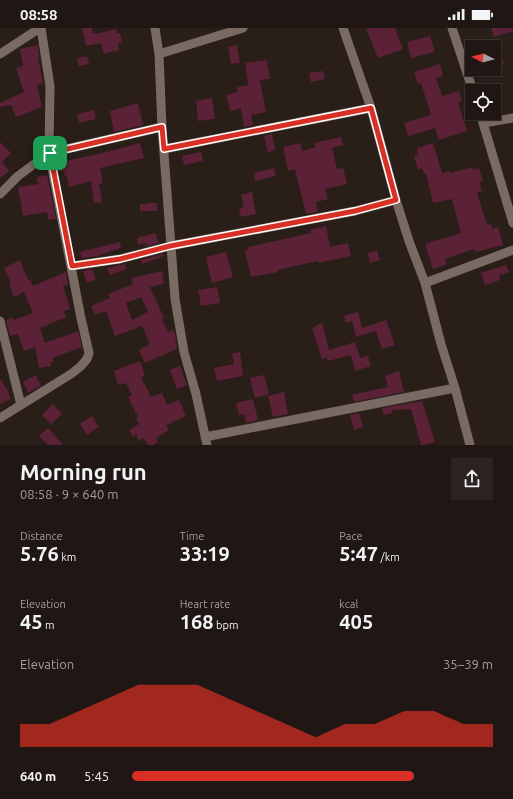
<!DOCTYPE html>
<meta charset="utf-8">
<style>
:root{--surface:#201613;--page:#2d2321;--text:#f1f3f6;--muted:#a29fa0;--line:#3d3533;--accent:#d93025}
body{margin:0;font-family:Ubuntu,sans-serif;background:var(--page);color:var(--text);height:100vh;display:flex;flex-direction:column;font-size:15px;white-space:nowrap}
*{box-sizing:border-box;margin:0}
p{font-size:13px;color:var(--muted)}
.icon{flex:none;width:22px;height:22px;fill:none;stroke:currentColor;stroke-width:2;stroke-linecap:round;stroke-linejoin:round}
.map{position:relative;height:417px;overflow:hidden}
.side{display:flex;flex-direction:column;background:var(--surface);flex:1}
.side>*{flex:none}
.needle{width:26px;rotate:276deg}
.tools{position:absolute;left:465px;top:12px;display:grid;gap:8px}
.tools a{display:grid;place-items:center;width:36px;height:36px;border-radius:0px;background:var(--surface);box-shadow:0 1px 3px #0004,0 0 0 1px var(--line);font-size:20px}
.pin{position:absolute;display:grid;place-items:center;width:34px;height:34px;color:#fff;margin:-17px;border-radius:8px;box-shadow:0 2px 6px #0006}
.round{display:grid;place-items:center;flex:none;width:42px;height:42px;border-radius:0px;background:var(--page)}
.overview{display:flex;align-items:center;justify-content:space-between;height:68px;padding:0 20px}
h1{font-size:22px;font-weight:600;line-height:30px}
.stats{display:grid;grid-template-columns:repeat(3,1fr);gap:6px;height:68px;padding:4px 20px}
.stats div{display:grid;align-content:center}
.stats b{font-size:20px;font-weight:600}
.stats small{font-size:11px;font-weight:400}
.stats p{font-size:11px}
.chart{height:112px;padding:8px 20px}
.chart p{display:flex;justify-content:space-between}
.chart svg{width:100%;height:72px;margin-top:4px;fill:var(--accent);opacity:.7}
ul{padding:0 20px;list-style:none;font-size:13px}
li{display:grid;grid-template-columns:64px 48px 1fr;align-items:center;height:30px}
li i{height:10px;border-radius:5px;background:var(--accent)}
.status{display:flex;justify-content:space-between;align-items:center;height:28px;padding:0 20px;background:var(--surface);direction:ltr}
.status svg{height:11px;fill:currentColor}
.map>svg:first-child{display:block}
</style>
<div class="status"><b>08:58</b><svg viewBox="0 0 49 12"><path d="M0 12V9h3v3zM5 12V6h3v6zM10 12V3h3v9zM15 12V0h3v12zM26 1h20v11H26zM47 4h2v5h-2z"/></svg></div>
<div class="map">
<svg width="513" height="417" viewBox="0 0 513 417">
<rect width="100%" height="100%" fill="#2a1e19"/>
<path fill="#5b2136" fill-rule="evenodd" d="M82 0H92L93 5H95V6L116 1 117 5H120L122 15H118L119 22 104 26 101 15 86 18Z
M366 0H395L403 21 378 30Z
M491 0H513V3L494 9Z
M430 8 435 24 411 30 407 14Z
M494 11 504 36 494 40Z
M38 17 39 29H38L43 55 37 57 42 79 16 89 11 77 0 79V75L24 64 16 40 23 38 20 21Z
M237 17 240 35 231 36 228 19Z
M87 28 89 36 79 38 77 30Z
M267 32 270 51 260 52 266 84 251 87 253 97 244 99 241 80 230 83 226 67 238 64 237 59 248 57 245 35Z
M440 36 443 48 436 50 442 68 459 63 462 73 458 75 467 103 439 112 435 100 408 108 404 95 431 87 421 55 418 56 414 44Z
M323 43 325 51 311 54 309 45Z
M212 70 215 91 198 93 196 73Z
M138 75 143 97 114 104 110 83Z
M94 82 96 91 79 95 77 86Z
M272 106 275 122 268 124 264 108Z
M341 109 343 117 332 120 337 141 343 140 347 156 325 161 328 171 316 174 318 184 306 186 295 141 288 143 283 119 300 115 302 123 316 119 314 115Z
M0 114 11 125 2 134 9 143 0 150Z
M140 115 144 130 100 140 103 155 99 156 102 174 94 175 91 153 69 159 67 148H65L64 143 59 144 57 136 61 135V134L107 124Z
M433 115 442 145 450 143 451 145 472 139 473 142 479 140 483 153 479 154 482 163 477 164 487 197 491 196 492 201 498 199 503 217 475 224 474 221 445 231 447 236 433 241 425 216 461 205 452 171 433 175 426 145 424 146 422 140 418 142 414 128 418 127 417 120Z
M201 124 203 133 184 137 182 128Z
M274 140 276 148 255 153 254 145Z
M47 147 56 191 48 192 47 184 23 188 18 159 38 156 37 149Z
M252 164 256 186 241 189 239 181 244 179 241 167Z
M148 175H157V183H140V176H148Z
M326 198 330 219 348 215 351 228 318 235V233L277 242 278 244 251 249 245 223 248 222V219L311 205 310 202Z
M155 205 159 215 147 218 146 215 138 217 137 210Z
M120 214 121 220 99 227V228L82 230 80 224Z
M377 222 380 232 370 235 368 225Z
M226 224 233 249 212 255 206 229Z
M163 226 164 228 142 236 141 232Z
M20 232 28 252 30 251 33 258 66 244 68 257H63L70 281 64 283 66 289 40 300 45 315 78 303 82 319 53 330V334H50L51 338 39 340 35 319 24 323 18 306 10 308 6 292 13 289V292L33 285 24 264 14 269 9 256 11 255 4 240Z
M125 236 126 241 110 247 107 240Z
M506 237 509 244 499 247 500 252 485 257 481 245Z
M92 241 96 252 87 255 83 243Z
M162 243 164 256 150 259 164 290 162 291 168 304 173 302 175 306 177 321 145 335 139 322 150 316 142 298 115 308 106 283 95 287 91 278 110 270 108 266 133 256 131 250ZM141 269 148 284 132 292 126 275Z
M217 259 220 275 201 278 198 262Z
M358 284 362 300 386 292 395 317 382 321 376 303 356 309 352 293 346 295 344 288Z
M322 295 329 322 355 314 360 330 368 328 371 338 355 343 351 327 328 333 326 329 322 331 312 300Z
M240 324 243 348 217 353 214 340 234 336 232 325Z
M140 333 145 348 141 349 151 369 162 365 167 377 179 372 186 388 166 397 169 402 156 410 158 414 153 417H148L143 410 139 413 136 407 133 409 129 402 139 396 136 391 138 389 128 369 132 367 126 355 118 357 114 343Z
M180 338 187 357 177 361 170 342Z
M399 343 404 364 354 374 352 367 388 359 385 348Z
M36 347 41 358 28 365 23 354Z
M264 347 269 366 255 370 250 350Z
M0 350 9 365 8 366 11 371 0 376Z
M284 364 288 386 273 389 268 368Z
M253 371 258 392 246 395 244 386 239 387 236 375Z
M422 373 435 414 424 417H421L411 381 392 382V385L384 387 382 380Z
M53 376 62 386 51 396 42 387Z
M359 385 363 399 354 402 350 387Z
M92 388 99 399 87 407 80 396Z
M48 400 63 417H48L39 408Z"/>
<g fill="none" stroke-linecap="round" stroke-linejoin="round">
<path stroke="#796a64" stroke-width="9" d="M155 0 159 26 162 99 175 271 184 324 196 366 207 417
M343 0 371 80 396 172
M452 0 473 63
M0 26 40 0
M159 26 243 0
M480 85 513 195
M484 95 513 90
M164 121 371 80
M0 166 18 148 49 125 162 99
M72 238 120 231 170 218 355 183 396 172 409 213 425 255 441 316 455 360 205 409
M425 255 513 222
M0 293 21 377
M455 360 470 417
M0 390 71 346 80 339 87 331 89 325 81 290 49 125 50 58 41 0"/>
</g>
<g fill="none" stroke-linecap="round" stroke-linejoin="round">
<g stroke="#fff" stroke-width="8">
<path id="route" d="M371 80 396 172 355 183 170 218 120 231 72 238 50 125 162 99 164 121Z"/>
</g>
<use href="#route" stroke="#d93025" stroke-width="5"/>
</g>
</svg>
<div class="tools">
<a><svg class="needle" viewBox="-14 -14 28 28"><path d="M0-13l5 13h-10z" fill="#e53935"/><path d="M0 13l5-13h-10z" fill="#a29fa0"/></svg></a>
<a><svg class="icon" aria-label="locate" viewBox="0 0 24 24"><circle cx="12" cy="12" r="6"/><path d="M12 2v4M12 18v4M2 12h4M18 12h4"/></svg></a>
</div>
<div class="pin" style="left:50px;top:125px;background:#1e9e55"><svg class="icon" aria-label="arrive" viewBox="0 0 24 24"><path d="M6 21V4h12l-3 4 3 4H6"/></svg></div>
</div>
<section class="side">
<div class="overview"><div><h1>Morning run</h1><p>08:58 · 9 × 640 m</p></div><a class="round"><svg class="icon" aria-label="share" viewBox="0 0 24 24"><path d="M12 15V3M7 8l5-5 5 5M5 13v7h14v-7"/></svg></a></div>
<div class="stats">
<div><p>Distance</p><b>5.76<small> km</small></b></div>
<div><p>Time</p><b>33:19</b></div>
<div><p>Pace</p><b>5:47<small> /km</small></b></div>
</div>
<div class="stats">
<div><p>Elevation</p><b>45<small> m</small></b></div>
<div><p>Heart rate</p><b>168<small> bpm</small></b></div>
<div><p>kcal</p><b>405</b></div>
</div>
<div class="chart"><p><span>Elevation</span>35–39 m</p>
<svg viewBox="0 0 160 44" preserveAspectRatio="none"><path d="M0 44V30L10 30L20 22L30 14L40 6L50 6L60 6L70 14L80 22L90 30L100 38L110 30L120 30L130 22L140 22L150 30L160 30V44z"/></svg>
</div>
<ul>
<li><b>640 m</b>5:45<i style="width:78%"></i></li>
</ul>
</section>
